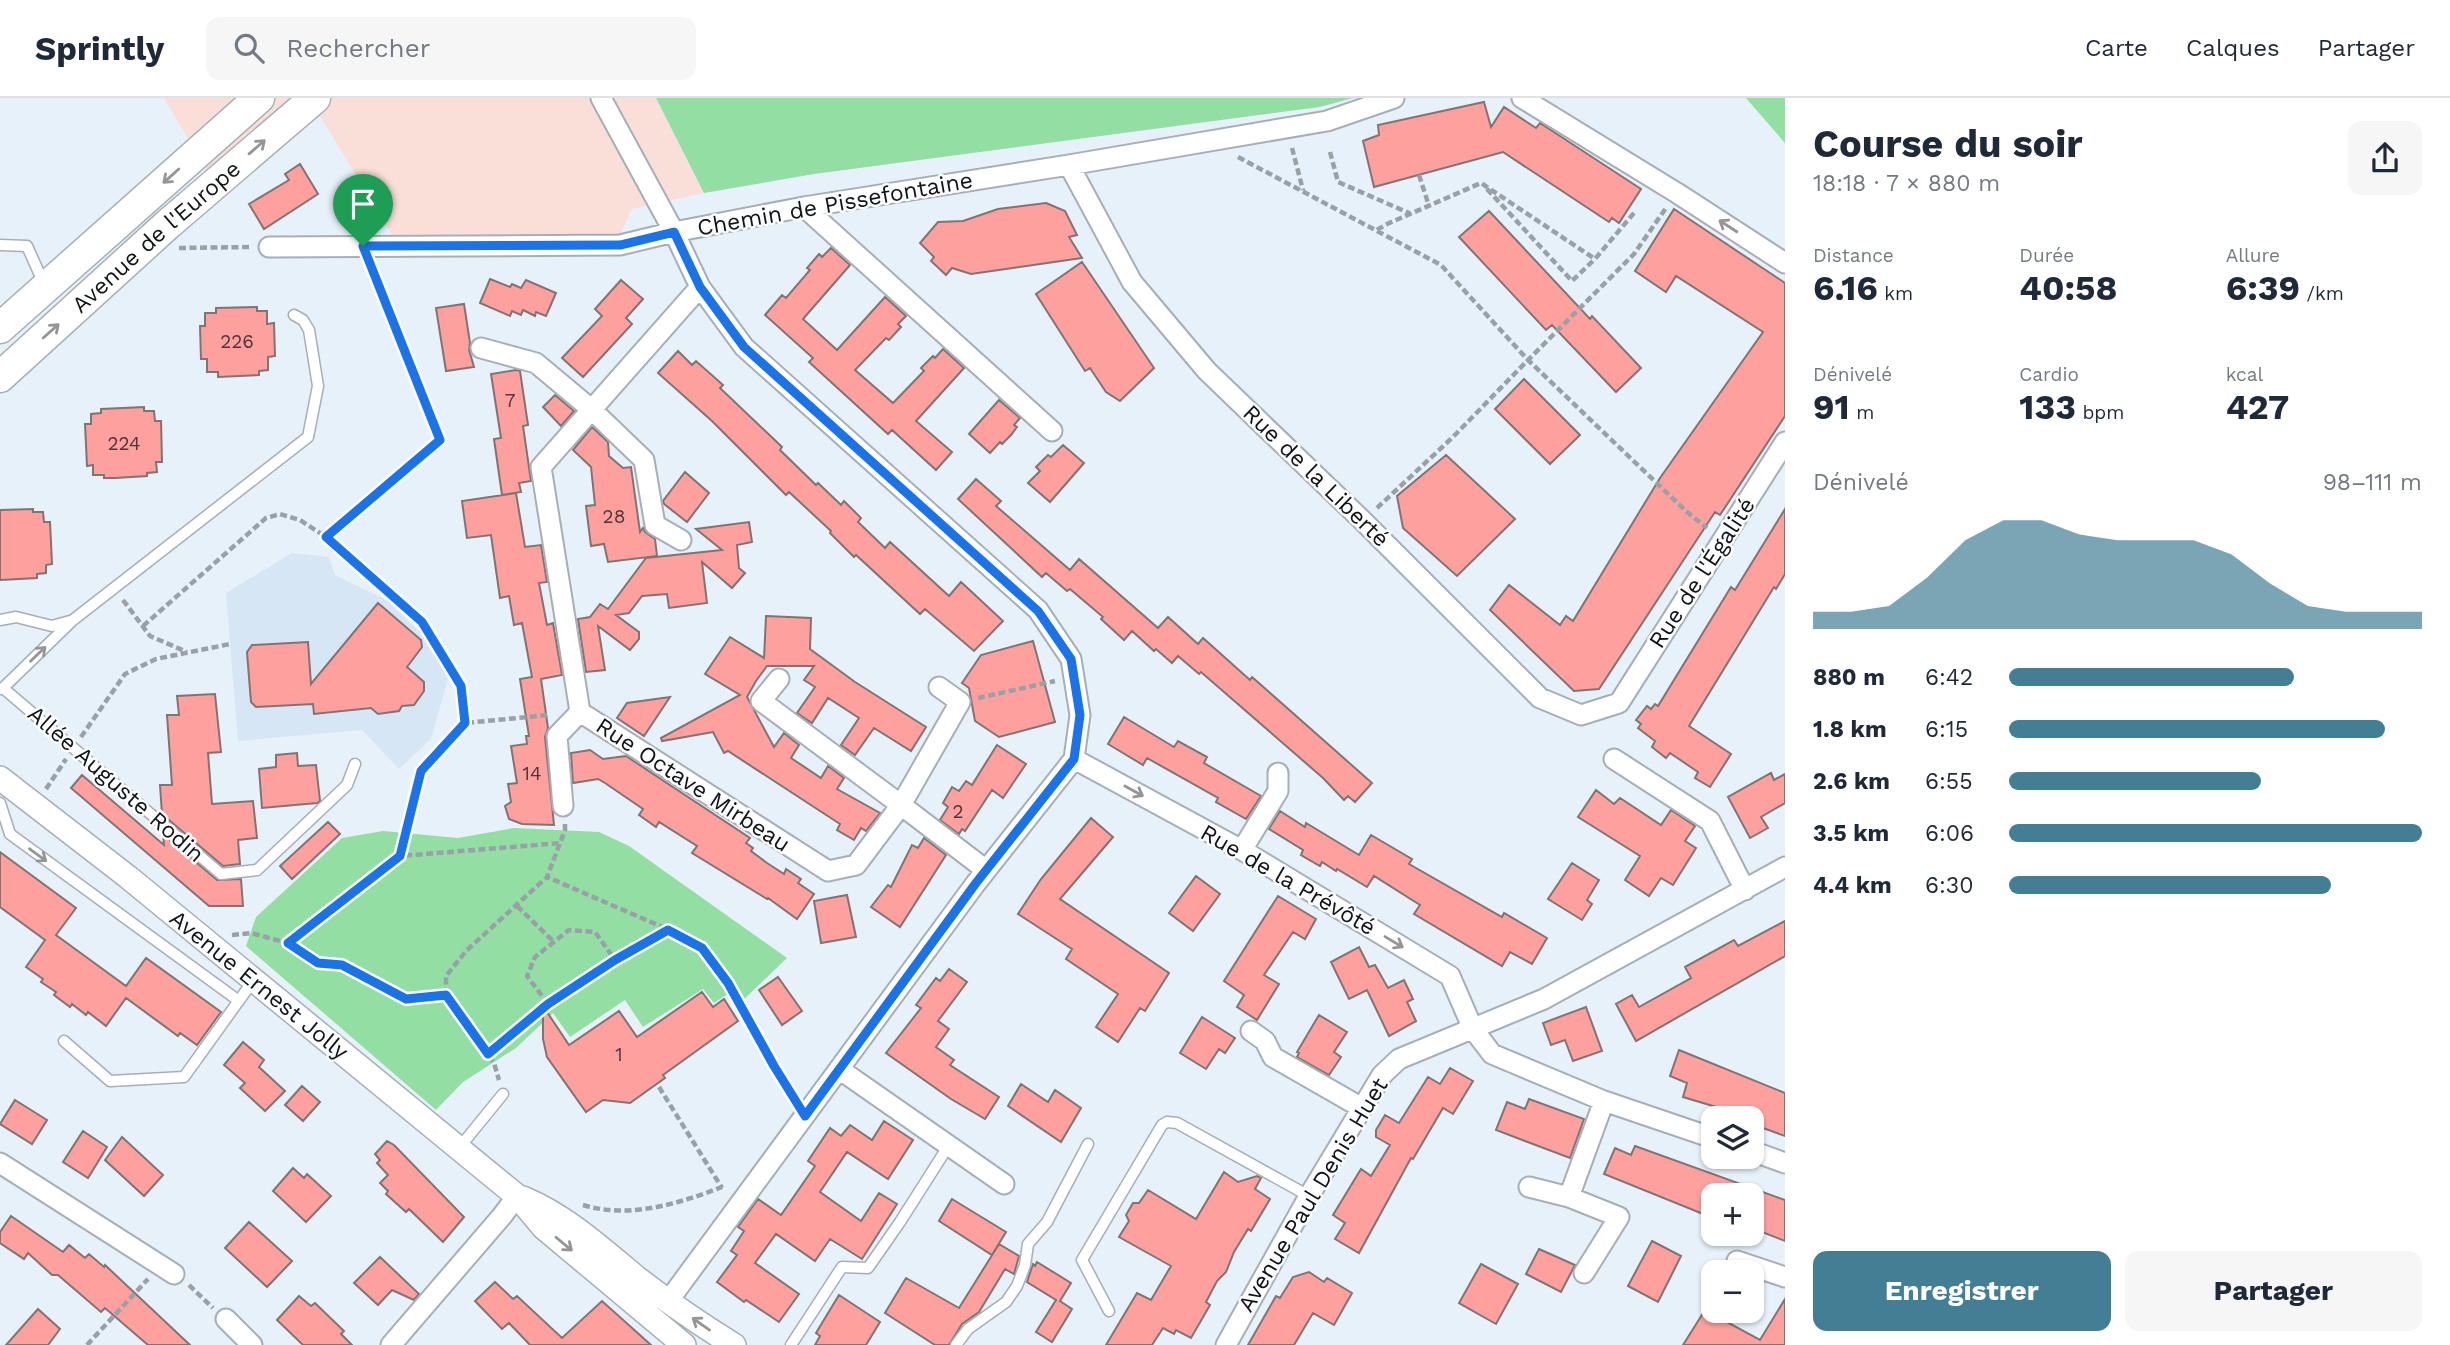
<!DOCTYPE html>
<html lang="fr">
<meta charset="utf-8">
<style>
:root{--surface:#fff;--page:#f6f6f7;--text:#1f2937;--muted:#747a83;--line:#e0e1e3;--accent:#427f95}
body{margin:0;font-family:"Work Sans",sans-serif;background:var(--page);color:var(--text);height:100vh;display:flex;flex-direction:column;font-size:26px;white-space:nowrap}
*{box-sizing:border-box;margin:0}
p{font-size:23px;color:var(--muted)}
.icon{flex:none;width:38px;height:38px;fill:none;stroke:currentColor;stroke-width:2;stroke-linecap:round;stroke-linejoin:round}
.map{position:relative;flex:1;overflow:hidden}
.sheet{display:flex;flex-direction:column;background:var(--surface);width:665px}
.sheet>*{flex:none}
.buttons{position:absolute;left:1701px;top:1008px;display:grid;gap:14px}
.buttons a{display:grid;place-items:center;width:63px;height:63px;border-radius:14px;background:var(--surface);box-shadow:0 2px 5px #0004;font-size:35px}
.pin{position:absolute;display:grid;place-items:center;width:60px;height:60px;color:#fff;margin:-72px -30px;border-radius:50% 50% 50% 0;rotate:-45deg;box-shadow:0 0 7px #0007}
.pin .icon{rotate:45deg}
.round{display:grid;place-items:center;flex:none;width:74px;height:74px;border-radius:14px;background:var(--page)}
.head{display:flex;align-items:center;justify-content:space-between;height:119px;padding:0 28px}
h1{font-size:38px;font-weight:700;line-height:52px}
.metrics{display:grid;grid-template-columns:repeat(3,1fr);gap:10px;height:119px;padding:7px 28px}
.metrics div{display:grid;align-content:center}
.metrics b{font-size:35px;font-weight:700}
.metrics small{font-size:19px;font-weight:400}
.metrics p{font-size:19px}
.chart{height:196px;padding:14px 28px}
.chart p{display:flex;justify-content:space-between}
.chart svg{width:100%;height:126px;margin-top:7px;fill:var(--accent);opacity:.7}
.primary-button{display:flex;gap:14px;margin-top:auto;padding:14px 28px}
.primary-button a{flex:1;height:80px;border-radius:14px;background:var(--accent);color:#fff;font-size:28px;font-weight:700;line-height:80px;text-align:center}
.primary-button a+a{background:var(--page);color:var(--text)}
ul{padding:0 28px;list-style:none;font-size:23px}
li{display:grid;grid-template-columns:112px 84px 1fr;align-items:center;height:52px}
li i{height:18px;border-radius:9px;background:var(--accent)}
header{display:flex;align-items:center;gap:42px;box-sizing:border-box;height:98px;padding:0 35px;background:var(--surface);border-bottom:2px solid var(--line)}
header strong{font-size:33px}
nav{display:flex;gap:38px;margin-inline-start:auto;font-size:24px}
.search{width:490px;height:63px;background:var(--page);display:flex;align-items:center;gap:18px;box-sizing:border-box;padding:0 24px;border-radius:14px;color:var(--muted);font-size:26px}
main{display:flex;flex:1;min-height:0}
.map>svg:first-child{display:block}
</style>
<header>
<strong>Sprintly</strong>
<div class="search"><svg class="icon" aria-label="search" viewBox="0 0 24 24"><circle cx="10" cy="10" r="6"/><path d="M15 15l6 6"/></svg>Rechercher</div>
<nav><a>Carte</a><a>Calques</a><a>Partager</a></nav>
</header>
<main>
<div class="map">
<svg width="1785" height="1247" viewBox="0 0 1785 1247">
<rect width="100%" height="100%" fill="#e7f1f9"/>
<path fill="#f9dfd8" d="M164 0H656L704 95 632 111 619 138H393L320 18 223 100Z"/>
<path fill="#d6e6f4" d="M292 455 329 459 335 477 388 503 428 542 449 577 431 641 399 671 362 632 238 643 226 495Z"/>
<path fill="#93dea3" d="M656 0H1353L1320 9 814 76 704 95Z
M1746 0H1785V45Z
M514 730 599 734 629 748 787 860 735 910 726 897 714 905 703 891 643 929 625 902 570 939 553 915 516 950 463 984 436 1012 246 848 256 819 342 740 383 733 458 740Z"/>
<path fill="#fea09e" stroke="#807473" stroke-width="2" d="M1484 4 1491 29 1504 9 1536 30 1540 25 1641 91 1619 125 1612 120 1609 124 1503 54 1374 89 1363 43 1379 37 1378 27Z
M300 66 318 96 264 131 249 106 289 82 285 76Z
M364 85 376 105 350 122 338 102Z
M1046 105 1065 113 1077 137 1069 139 1082 160 971 176 952 170 946 177 931 163 934 159 920 145 938 124 963 123 998 111Z
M1674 111 1785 185V318L1720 417 1715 414 1599 591 1574 593 1490 512 1509 487 1560 527 1566 518 1573 523 1660 380 1763 234 1676 178 1666 194 1635 173Z
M1489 113 1590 221 1592 218 1641 270 1616 294 1552 227 1546 232 1459 139Z
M831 150 850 167 803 221 837 252 885 199 906 218 898 226 901 229 889 242 886 240 855 272 893 305 924 273 921 270 933 258 935 260 943 251 964 270 916 323 952 354 936 372 892 332 888 336 809 264 813 260 765 217 782 197 786 200 810 172 807 170 819 156 822 159Z
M1082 164 1154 270 1120 303 1106 294 1090 270 1085 273 1036 196Z
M490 181 510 189 512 186 521 190 526 182 556 195 546 218 536 214 535 218 523 212 521 217 512 213 510 218 480 205Z
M621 182 643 201 626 220 632 226 583 279 562 260 602 218 595 211Z
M464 206 470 245 469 252 474 269 446 273 436 210Z
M257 209V213H267V226L274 225 275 258 268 259V272L259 273V277L218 279V274H207V261H201L200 228H205V215H216V210Z
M678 253 692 267 696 263 723 287 720 290 782 349 780 352 816 387 818 385 841 407 844 403 861 420 858 424 885 450 890 444 949 498 961 484 1003 523 974 553 925 511 920 516 856 457 854 459 830 435 831 433 789 394 786 397 712 323 658 275Z
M516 272 520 273 528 327 523 328 531 383 519 385 521 394 502 397 494 341 501 340 491 276Z
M1524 281 1580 337 1550 366 1495 311Z
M555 297 574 313 561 328 543 309Z
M999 302 1020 320 1014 327 1017 329 1011 337 1002 346 1000 344 990 355 969 336Z
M144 309V313H154L155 323H161L162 364H156L157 374 147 375V378L115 380H104V377H93V367L87 368 85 326H91V316L101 315V311Z
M592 329 608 344 609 358 623 370 631 369 640 434 643 430 645 434 655 441 657 458 608 464 604 446 591 448 586 408 595 407 591 369 573 352Z
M1063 347 1084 365 1050 404 1028 385 1040 373 1036 369 1048 357 1051 359Z
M1446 357 1515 421 1457 478 1403 430 1397 398Z
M685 374 709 395 687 424 664 406 663 403Z
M976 381 1001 403 996 408 1070 472 1079 461 1158 530 1168 519 1198 546 1203 540 1250 582 1252 579 1372 685 1355 704 1348 698 1344 702 1323 680 1201 574 1199 576 1178 558 1172 565 1156 551 1154 553 1132 533 1124 542 1101 521 1103 519 1070 491 1067 493 1046 475 1042 479 958 401Z
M516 395 525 449 541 447 547 484 539 485 547 527 553 525 562 577 541 581 548 630 545 639 554 727 522 726 509 721 505 708 511 704 508 686 517 685 511 648 527 646 526 638H529L520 581 532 579 522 525 514 527 509 498 500 500 491 437 467 440 462 403Z
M33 411V414H43L44 424H50L52 466 46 467V475L37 476V480L0 482V412Z
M1785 411V476L1776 491 1774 489 1689 628 1731 656 1710 689 1695 680 1698 674 1670 655 1666 660 1652 649 1655 643 1638 630 1641 626 1636 622 1647 608 1651 611 1655 606 1658 608 1731 489 1735 492Z
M749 424 752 444 737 447 739 470 745 475 732 490 702 464 707 505 669 510 667 496 642 498 629 515 616 517 639 534V541L630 552 598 528 605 572 586 574 578 521 590 519 600 506 608 511 646 460 722 452 696 431Z
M378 505 421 542 422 549 407 569 424 584V593L414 607 402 608 399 613 378 616 371 610 314 616 313 606 256 609 251 604 247 554 252 547 308 544 311 586Z
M766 518 811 520 810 551 855 584 926 629 911 653 874 630 855 657 841 647 859 620 828 600 812 625 797 615 815 589 804 582 814 568H767L756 583 747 599 774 649 784 635 799 647 791 660 821 680 828 668 844 680 837 691 880 715 866 733 861 730 854 742 837 732 840 726 728 653 724 655 713 634 662 643 661 640 740 597 705 576 730 539 764 560Z
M1033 543 1055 624 999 639 975 623 969 590 962 585 981 557Z
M215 596 221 654 208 655 212 706 253 703 257 740 238 742 240 766 223 768 162 716 160 687H172L167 617H179L177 598Z
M670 599 644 638 617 620 627 605Z
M1124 619 1174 649 1178 643 1207 659 1204 665 1261 698 1246 721 1216 704 1218 700 1147 660 1143 667 1108 646Z
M997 647 1026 666 1003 700 992 692 965 733 962 731 959 736 940 722 948 709 943 705 952 689 959 693 966 683 972 687Z
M590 652 603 661 626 658 750 740 746 745 753 750 751 753 767 765 784 776 786 771 801 781 798 785 814 796 797 821 768 800 767 801 692 755 697 748 659 724 656 729 639 717 643 711 605 685 598 681 573 685 571 655Z
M297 655 298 668 316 667 320 703 317 705 262 710 259 671 276 669V657Z
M1771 675 1774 682 1785 676V705L1761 719 1768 730 1750 740 1728 699Z
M82 677 164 747 163 736 217 782 241 781 243 808H209L71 690Z
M1596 692 1614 706 1620 700 1661 727 1671 712 1695 728 1685 743 1696 750 1673 787 1661 780 1649 798 1625 782 1640 758 1578 719Z
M1280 713 1305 729 1306 725 1359 757 1371 737 1412 761 1409 766 1502 819 1504 815 1547 840 1532 866 1510 854 1502 868 1414 816 1420 807 1374 778 1367 789 1337 771 1336 773 1322 764 1320 768 1301 757 1303 752 1269 731Z
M1091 720 1113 739 1060 801 1169 875 1145 913 1140 910 1118 944 1096 929 1118 896 1066 861 1072 851 1018 816 1041 781Z
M328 724 340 736 292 781 280 768Z
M924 740 946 757 900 829 871 809 888 787 891 789 912 747 918 750Z
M0 754 76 810 56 837 93 864 126 888 146 860 221 914 197 947 180 935 178 938 126 900 106 928 88 914 86 917 72 906 70 909 54 897 56 894 41 884 43 881 26 869 45 842 0 809Z
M1572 765 1599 782 1587 802 1592 806 1582 822 1548 801Z
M1196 778 1220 796 1193 833 1169 815Z
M847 797 856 839 821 845 814 803Z
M1278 798 1316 821 1305 841 1293 834 1264 877 1279 886 1257 922 1237 909 1244 897 1224 883Z
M1785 823V858L1636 943 1616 906 1632 897 1639 909 1691 880 1685 869 1734 842 1738 848Z
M1359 849 1369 869 1375 867 1388 890 1404 882 1413 901 1407 904 1416 923 1389 938 1367 892 1349 901 1331 864Z
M949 871 967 884 938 923 949 931 936 949 954 962 950 967 999 999 985 1021 951 1001 886 955 921 910 916 907 936 880 940 883Z
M778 879 802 913 782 927 759 892Z
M702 894 713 909 724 901 738 923 663 977 665 980 630 1005 603 1002 586 1014 547 959 543 941V908L569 947 619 913 637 939Z
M1586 909 1602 953 1573 963 1565 942 1551 947 1543 925Z
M1319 917 1347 934 1334 954 1341 959 1329 977 1297 959 1299 955 1297 954Z
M1202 919 1235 940 1225 955 1219 951 1206 971 1180 955Z
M243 944 264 962 259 969 285 993 265 1013 240 990 245 985 224 967Z
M1679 952 1785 995V1038L1752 1026V1020H1739L1732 1018 1733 1014 1683 999 1687 985 1670 978Z
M1450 970 1473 983 1453 1016 1443 1010 1413 1061 1411 1060 1359 1155 1335 1141 1345 1125 1333 1117 1361 1071 1371 1078 1390 1047 1376 1039V1032L1385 1017 1399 1025 1428 979 1440 986Z
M1021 986 1048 1004 1055 992 1081 1010 1061 1044 1008 1008Z
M302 988 320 1004 303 1023 285 1007Z
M1529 1001 1584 1021 1570 1060 1496 1032 1507 1004 1525 1011Z
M15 1002 47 1022 32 1046 0 1026Z
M884 1023 913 1042 888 1081 847 1054 820 1094 861 1123 879 1095 897 1106 862 1161 830 1141 815 1163 776 1136 755 1165 799 1196 779 1224 746 1202 744 1204 717 1184 737 1157 731 1153 744 1133 738 1129 758 1101 781 1117 815 1068 808 1063 830 1030 841 1038 850 1027 872 1042Z
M83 1033 107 1049 88 1080 63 1064Z
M122 1039 163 1077 144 1098 105 1062Z
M387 1043 394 1047 464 1119 443 1144 409 1111 406 1114 386 1096 388 1093 380 1085 388 1077 377 1065 380 1062 375 1056Z
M1635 1048 1785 1102V1143L1752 1130V1097H1713V1120L1604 1076 1615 1050 1631 1057Z
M293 1070 304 1080 307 1076 331 1098 306 1124 273 1093Z
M1224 1074 1238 1084 1257 1078 1261 1080 1255 1091 1270 1101 1251 1133 1248 1131 1234 1154 1226 1174 1217 1183 1206 1204 1210 1207 1191 1240 1176 1232 1174 1236 1163 1230 1152 1247H1106L1137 1195 1151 1202 1171 1168 1119 1139 1129 1123 1126 1117 1133 1105H1139L1148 1092 1196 1121Z
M952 1101 1006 1134 992 1157 939 1123Z
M11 1118 63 1154 69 1147 85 1160 89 1156 104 1169 105 1167 190 1247H148L105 1210 101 1214 58 1177H52L28 1155 24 1161 0 1145V1134Z
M249 1124 292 1163 267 1189 225 1150Z
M1652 1143 1681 1158 1658 1204 1628 1188Z
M999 1146 1019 1158 1014 1176 1005 1171 979 1214 962 1226 949 1247H935L885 1215 906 1180 959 1210Z
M1539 1151 1575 1167 1561 1194 1526 1176Z
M380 1159 419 1196 414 1202 392 1192 378 1207 354 1185Z
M1037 1164 1071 1185 1060 1203 1072 1211 1052 1244 1036 1234 1056 1202 1027 1184 1033 1166 1035 1168Z
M1481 1166 1518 1186 1496 1226 1459 1205Z
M1309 1174 1324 1184 1327 1180 1352 1195 1334 1227 1313 1215 1294 1247H1248L1276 1198 1280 1200 1293 1179Z
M495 1184 513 1201 517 1198 562 1240 602 1203 651 1247H530L509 1225 502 1231 475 1203Z
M839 1197 880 1224 866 1247H815L820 1238 816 1235Z
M299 1198 311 1208 315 1205 344 1233 341 1236 352 1247H303L277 1222Z
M1785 1201V1247H1683L1705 1212 1760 1242Z
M38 1211 60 1231 48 1247H6Z"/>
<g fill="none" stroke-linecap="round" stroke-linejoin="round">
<g stroke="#a6afb6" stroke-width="13">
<path id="service" d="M0 147 27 148 44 186
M0 522 16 519 52 528 70 523
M3 590 73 522 308 339 318 288 309 232 303 222 294 217
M0 591 3 590 221 776 257 772 347 687 355 666
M0 705 10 736 239 903
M64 943 110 983 184 979 253 883
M774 968 805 1018
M459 1050 503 996
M1109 1213 1082 1162 1162 1027 1167 1024 1177 1025 1309 1098
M791 1247 842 1169 868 1170 900 1124 949 1047
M956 1247 968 1231 1006 1204 1017 1188 1025 1167 1028 1146 1047 1124 1088 1046"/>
</g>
<g stroke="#a6afb6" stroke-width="23">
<path id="minor" d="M601 0 674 134 700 189 744 249 1038 512 1071 561 1080 617 1074 661 976 785 669 1202
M1522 0 1677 95 1785 165
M1069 67 1132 184 1207 273 1363 423 1540 600 1581 617 1619 605 1785 344
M804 109 1052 333
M269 149 620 147 674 134 804 109 1069 67 1327 23 1394 0
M700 189 541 369 580 614 828 773 856 767 901 707 986 772
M481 250 536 265 591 311 644 362 655 427 681 442
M779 581 761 603 901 707 960 604 939 589
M1074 661 1242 752 1450 878 1473 931 1492 956 1604 1003 1713 1040
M1614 661 1710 723 1745 792
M563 708 557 638 580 614
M1242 752 1278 693V675
M1251 933 1265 943 1273 959 1362 1010
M839 971 1004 1086
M1752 1053 1785 1065
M0 1065 174 1176
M1529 1089 1569 1099 1619 1119 1584 1175
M1569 1099 1604 1003
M1737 1163 1785 1179
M226 1221 252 1247
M391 1247 502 1118 517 1098
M1226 1247 1309 1098 1382 977 1399 961 1544 901 1785 769"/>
</g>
<g stroke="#a6afb6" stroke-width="26">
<path id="tertiary" d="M0 680 128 779 517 1098 544 1130 684 1247
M523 1100C566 1118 601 1150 637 1180 668 1204 701 1227 734 1247"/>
</g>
<g stroke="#a6afb6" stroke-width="33">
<g id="primary">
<path d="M0 230 259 0"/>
<path id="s1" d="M0 279 167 127 315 0"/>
</g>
</g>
<path stroke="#99a0a6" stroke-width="4.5" stroke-dasharray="7 3.5" stroke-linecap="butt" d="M1292 50 1303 92
M1330 54 1338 84 1409 115
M1238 59 1441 167 1528 262 1634 156 1666 110
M1419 77 1429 108
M1487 91 1572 183 1595 161
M1377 132 1387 126 1481 85 1595 161 1634 115
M179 150 251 149
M1377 410 1453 339 1528 262 1687 414 1707 430
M326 439 440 342 371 169
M123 502 150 538 187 554
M143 528 266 420 280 416 300 422 326 439 422 525 461 588 465 625 549 617
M978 600 1055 583
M81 639 125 576 156 561 230 546
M46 691 66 661
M565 726V732L547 779 667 831
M400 758 421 673 465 625
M517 808 554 844
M232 837 251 835 288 845 319 865 342 867 406 901 446 897 494 965 499 982
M288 845 400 758 561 745
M446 897V878L466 853 547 779
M548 906 527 878 535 859 569 832 595 834 615 862
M488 956 548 906 615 862 668 832 702 851 728 885 767 955
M659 989 722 1090
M583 1107C629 1121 678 1106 722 1089
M189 1187 213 1210
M87 1247 148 1181"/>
<use href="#service" stroke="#fff" stroke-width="10"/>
<use href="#minor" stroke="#fff" stroke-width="19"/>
<use href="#tertiary" stroke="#fff" stroke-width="23"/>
<use href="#primary" stroke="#fff" stroke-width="30"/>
</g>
<defs><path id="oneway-shaft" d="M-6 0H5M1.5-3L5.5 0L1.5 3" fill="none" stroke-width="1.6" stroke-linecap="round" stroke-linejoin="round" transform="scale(1.75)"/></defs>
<g stroke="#949597">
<use href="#oneway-shaft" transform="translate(257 49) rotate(-41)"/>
<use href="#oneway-shaft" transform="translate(171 78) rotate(138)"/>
<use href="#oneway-shaft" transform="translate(1728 128) rotate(-147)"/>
<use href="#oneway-shaft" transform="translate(51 233) rotate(-42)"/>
<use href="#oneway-shaft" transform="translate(38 556) rotate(-44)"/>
<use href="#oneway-shaft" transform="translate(1134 693) rotate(29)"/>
<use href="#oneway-shaft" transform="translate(38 757) rotate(36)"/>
<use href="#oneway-shaft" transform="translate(1394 844) rotate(31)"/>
<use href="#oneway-shaft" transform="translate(564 1146) rotate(40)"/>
<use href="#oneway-shaft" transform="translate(701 1226) rotate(-145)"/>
</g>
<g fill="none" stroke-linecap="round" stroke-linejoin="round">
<g stroke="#fff" stroke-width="14">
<path id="route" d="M674 134 700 189 744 249 1038 513 1071 561 1080 617 1074 661 976 785 805 1018 774 968 728 885 702 850 668 832 615 862 548 906 488 956 446 897 406 901 342 867 318 865 288 845 400 758 421 673 465 625 461 588 422 524 326 439 440 342 363 148 620 147Z"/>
</g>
<use href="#route" stroke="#1a73e8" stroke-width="9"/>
</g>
<g text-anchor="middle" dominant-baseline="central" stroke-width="5" stroke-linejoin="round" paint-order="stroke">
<g font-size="19" fill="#4c3739">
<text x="237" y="243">226</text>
<text x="510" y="302">7</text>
<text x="124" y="345">224</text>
<text x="614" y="418">28</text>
<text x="532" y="675">14</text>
<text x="958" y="713">2</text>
<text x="619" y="956">1</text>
</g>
<g font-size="23" fill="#111417" stroke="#fbfdfe">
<text transform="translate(835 106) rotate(-10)">Chemin de Pissefontaine</text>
<text stroke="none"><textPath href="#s1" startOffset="210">Avenue de l'Europe</textPath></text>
<text transform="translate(1316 378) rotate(44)">Rue de la Liberté</text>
<text transform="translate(1702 475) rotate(-57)">Rue de l'Égalité</text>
<text transform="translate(116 686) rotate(41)">Allée Auguste Rodin</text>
<text transform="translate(693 687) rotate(33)">Rue Octave Mirbeau</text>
<text transform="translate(1288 782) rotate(30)">Rue de la Prévôté</text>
<text transform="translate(259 887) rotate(39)">Avenue Ernest Jolly</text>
<text transform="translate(1313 1097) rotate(-59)">Avenue Paul Denis Huet</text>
</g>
</g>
</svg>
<div class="buttons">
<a><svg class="icon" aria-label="layers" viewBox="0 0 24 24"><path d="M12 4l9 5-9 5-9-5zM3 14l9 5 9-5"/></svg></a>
<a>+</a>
<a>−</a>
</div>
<div class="pin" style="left:363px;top:148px;background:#1e9e55"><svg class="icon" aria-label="arrive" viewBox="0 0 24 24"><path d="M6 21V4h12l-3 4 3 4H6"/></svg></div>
</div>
<section class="sheet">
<div class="head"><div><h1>Course du soir</h1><p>18:18 · 7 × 880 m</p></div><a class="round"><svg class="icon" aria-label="share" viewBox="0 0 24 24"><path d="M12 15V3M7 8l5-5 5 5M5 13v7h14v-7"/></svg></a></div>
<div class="metrics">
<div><p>Distance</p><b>6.16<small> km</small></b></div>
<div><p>Durée</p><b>40:58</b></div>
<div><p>Allure</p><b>6:39<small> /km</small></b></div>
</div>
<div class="metrics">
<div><p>Dénivelé</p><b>91<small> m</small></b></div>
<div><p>Cardio</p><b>133<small> bpm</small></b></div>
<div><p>kcal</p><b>427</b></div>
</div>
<div class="chart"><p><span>Dénivelé</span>98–111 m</p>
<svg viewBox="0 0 160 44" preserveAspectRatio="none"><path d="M0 44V38L10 38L20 36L30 26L40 13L50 6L60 6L70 11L80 13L90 13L100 13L110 18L120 28L130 36L140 38L150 38L160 38V44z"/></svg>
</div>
<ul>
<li><b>880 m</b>6:42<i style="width:69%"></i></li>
<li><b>1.8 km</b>6:15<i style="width:91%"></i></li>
<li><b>2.6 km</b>6:55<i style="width:61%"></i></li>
<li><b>3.5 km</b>6:06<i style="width:100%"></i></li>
<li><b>4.4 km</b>6:30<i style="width:78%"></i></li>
</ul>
<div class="primary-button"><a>Enregistrer</a><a>Partager</a></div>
</section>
</main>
